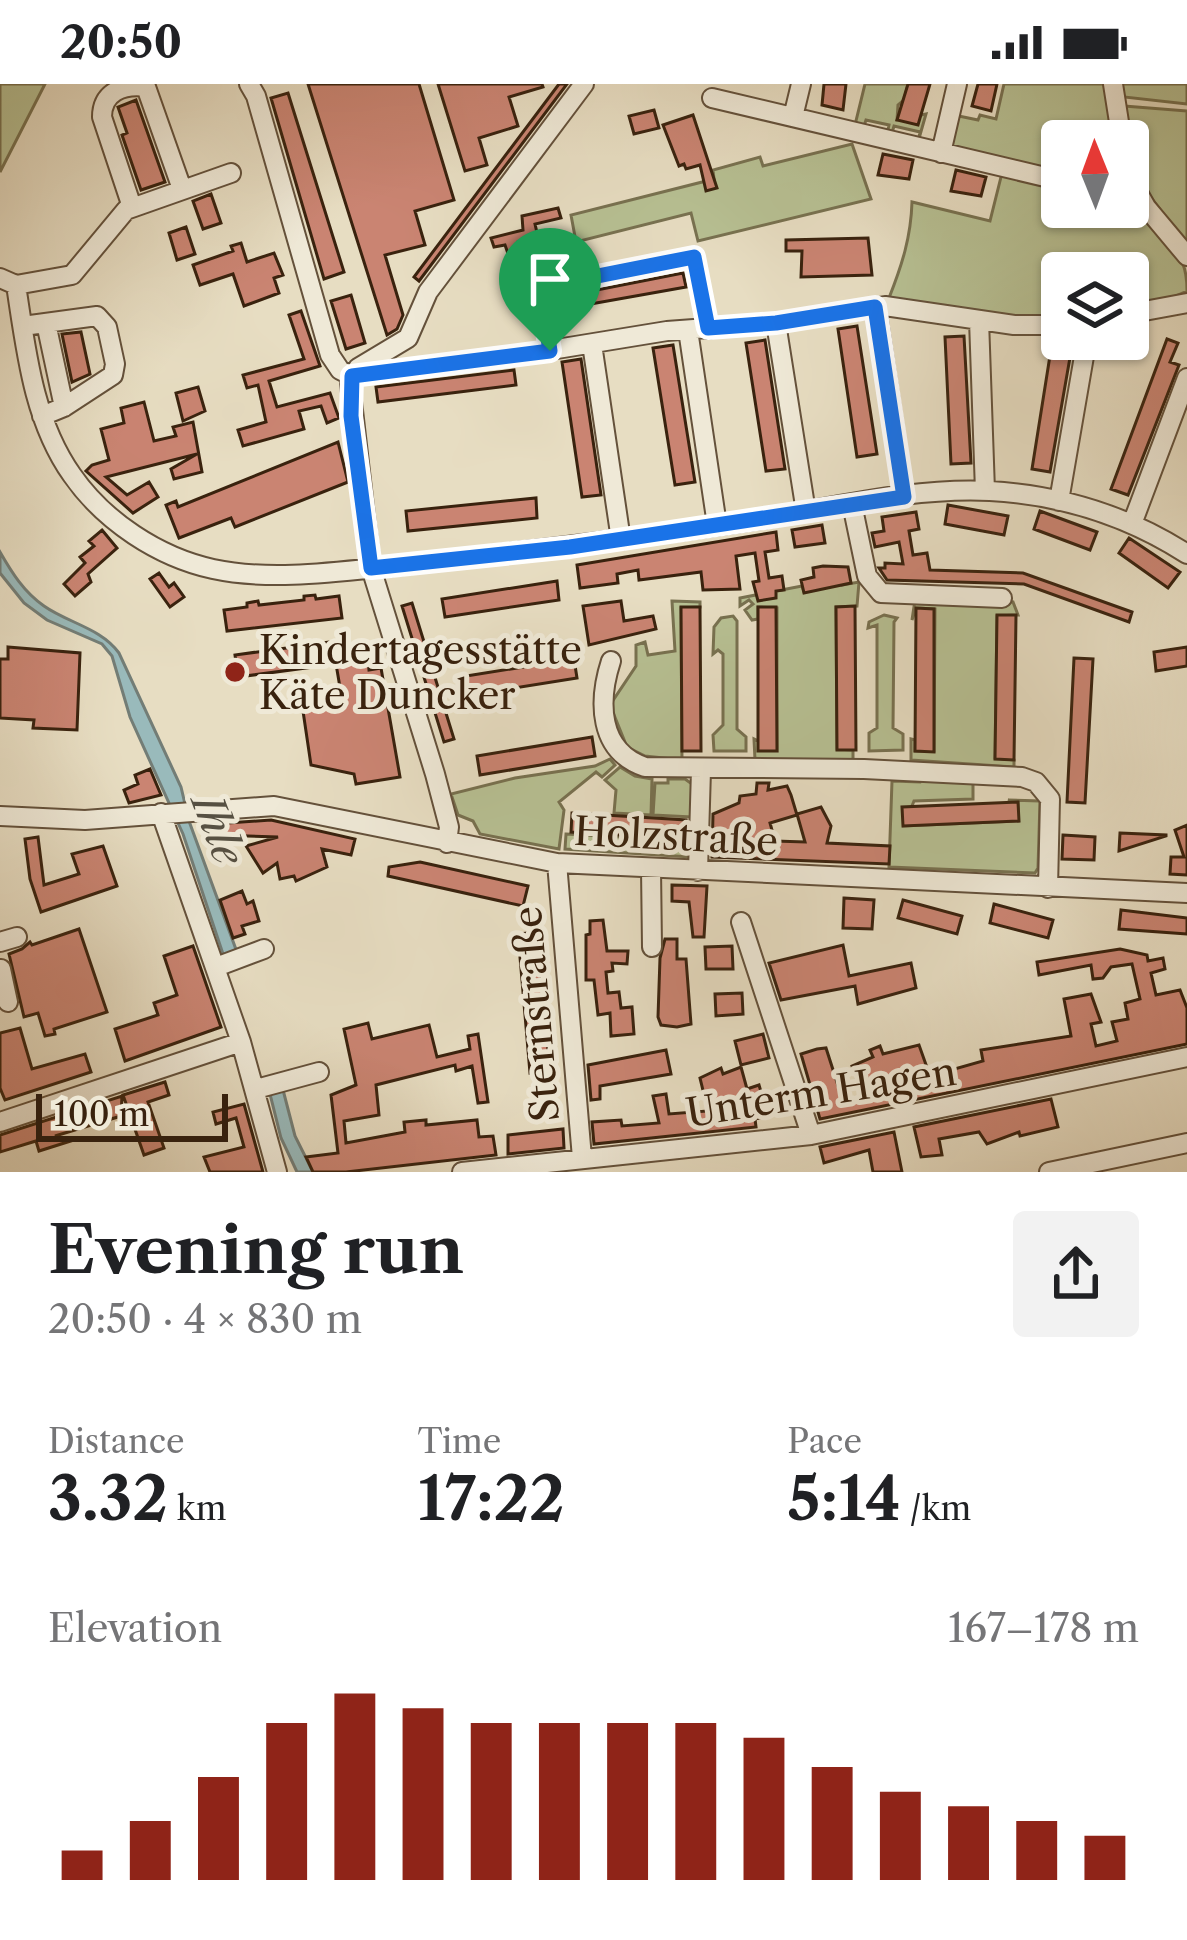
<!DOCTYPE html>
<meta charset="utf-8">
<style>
:root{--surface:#fff;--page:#f2f2f2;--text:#202124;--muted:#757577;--accent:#8f2418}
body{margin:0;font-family:"Libre Caslon Text",serif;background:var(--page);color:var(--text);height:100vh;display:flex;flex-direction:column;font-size:45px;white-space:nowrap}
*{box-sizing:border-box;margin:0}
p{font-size:39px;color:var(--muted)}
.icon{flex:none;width:66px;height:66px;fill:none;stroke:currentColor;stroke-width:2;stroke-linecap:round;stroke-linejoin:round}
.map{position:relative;height:1088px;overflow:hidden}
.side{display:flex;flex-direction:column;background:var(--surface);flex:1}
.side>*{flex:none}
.needle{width:78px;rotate:359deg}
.tools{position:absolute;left:1041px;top:36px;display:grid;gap:24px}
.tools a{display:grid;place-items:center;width:108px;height:108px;border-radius:12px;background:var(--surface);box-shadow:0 3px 9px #0004;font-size:60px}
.scale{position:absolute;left:36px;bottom:30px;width:192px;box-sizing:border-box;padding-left:12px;border:6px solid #39220e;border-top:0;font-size:33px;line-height:42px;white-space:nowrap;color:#39220e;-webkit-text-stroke:9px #efe9d7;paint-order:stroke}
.pin{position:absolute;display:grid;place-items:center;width:102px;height:102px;color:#fff;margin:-123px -51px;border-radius:50% 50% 50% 0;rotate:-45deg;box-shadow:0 0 12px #0007}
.pin .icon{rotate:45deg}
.round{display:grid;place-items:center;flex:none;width:126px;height:126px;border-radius:12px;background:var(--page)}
.summary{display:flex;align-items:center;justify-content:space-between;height:204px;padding:0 48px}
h1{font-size:66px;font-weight:800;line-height:90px}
.stats{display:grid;grid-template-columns:repeat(3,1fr);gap:18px;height:204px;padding:12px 48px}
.stats div{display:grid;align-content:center}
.stats b{font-size:60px;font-weight:800}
.stats small{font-size:33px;font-weight:400}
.stats p{font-size:33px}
.chart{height:336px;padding:24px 48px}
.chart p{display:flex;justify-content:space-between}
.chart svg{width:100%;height:216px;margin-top:12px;stroke:var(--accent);stroke-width:6}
.status{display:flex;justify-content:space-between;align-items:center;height:84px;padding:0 60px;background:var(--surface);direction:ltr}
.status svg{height:33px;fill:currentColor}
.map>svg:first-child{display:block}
</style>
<div class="status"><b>20:50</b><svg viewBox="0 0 49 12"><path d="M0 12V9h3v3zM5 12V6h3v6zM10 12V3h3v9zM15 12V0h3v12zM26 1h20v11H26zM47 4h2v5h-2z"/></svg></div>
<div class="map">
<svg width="1187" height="1088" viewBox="0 0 1187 1088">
<rect width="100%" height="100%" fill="#e7ddc2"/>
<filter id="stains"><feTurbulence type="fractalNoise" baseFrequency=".00167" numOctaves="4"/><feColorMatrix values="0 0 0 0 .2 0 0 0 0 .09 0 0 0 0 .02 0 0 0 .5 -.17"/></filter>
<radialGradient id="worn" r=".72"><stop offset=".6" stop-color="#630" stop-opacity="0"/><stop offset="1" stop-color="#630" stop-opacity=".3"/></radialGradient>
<path fill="#b7c093" stroke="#787150" stroke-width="3" d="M0 0H45L0 88Z
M865 0H908L904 16 898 21 897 36 926 30 918 58 920 48 894 42 891 52 887 50 889 41 866 36 863 45 855 41Z
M1004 0H1109L1119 57H1062V91L953 64 949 56 954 31 978 36 980 31 996 35Z
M1122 0H1187V20L1124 13Z
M1124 22 1187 27V161L1137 95Z
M852 60 871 115 698 157 691 129 576 158 571 131 714 95 713 86 760 73 763 82Z
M1002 89 1062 106V123C1113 123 1131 113 1166 156 1182 175 1187 182 1187 207L1162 218 1128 223V189H1062V235L1042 238 889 214C902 181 911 153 912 118L990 137Z
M840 494 842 501 859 498 857 522 836 523 837 665 853 666V676H755L754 655 777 666V524L758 523V535L752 536 745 526 753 520 749 516 740 522V514L802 502 804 508Z
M915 516 1013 518 1018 531 997 532 995 674 1014 676V683L911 676V655L915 656V667H934L935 525 916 524 912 536Z
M672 517 700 518V523L681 524 682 676 645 672 627 663 610 621 636 582V561L645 558 648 571 675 567Z
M884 531 897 534 894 538 893 644 903 650V666L869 667V649L877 644V541L868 544 869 538Z
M733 532 737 537V645L746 653V667H714L713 651 723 641V570L718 566 713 570 714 543 721 534Z
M610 675 615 681 602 693 596 688 559 718 564 726 559 765 480 750 473 737 458 731 451 710 515 694 595 682Z
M620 683 635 692 652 695 651 731 614 729 616 706 605 696Z
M668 695H685L692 700V733L653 731 655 699H668Z
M921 695 973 698V715L914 717 904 742 1018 737V719L1008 716 1040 717 1038 784 1035 789 889 783 892 697 920 698Z
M566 750 692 757 690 773 565 765Z"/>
<path fill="#99babb" stroke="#737d76" stroke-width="3" d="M0 468C12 489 24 508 44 522 68 539 101 544 119 569L181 703 189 737 238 871 225 876 183 750 130 633 112 572 102 560 47 536 24 519 0 489Z
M282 1002 295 1052 313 1088H297L281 1054 269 1006Z"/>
<path fill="#ca8472" stroke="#39220e" stroke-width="3" d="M308 0H419L454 116 415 127 425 161 385 171 403 231 397 245 387 251Z
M438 0H542L543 3 509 13 518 42 479 54 487 81 465 87Z
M559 0H567L419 197 414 193Z
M824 0H846L843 26 822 21Z
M908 0H930L918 41 897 36Z
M978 0H997L991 27 972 22Z
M288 9 344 188 324 195 271 14Z
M136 16 165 98 141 106 122 51 127 49 118 23Z
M654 26 659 44 634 50 629 32Z
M693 31 717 104 706 107 700 81 686 85 684 80 679 82 663 41Z
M883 70 913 76 909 95 878 91Z
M956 86 986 93 981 112 951 107Z
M211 110 221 139 203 145 193 117Z
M558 124 561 134 535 140 538 153 518 158 525 184 555 176 558 186 518 198 505 161 494 163 491 154 523 146 522 132Z
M186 143 195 170 177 176 169 149Z
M868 154 872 191 801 193 802 167H786V156Z
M241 159 247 178 274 169 283 191 274 194 279 209 244 222 233 190 200 201 193 181 233 167 231 162Z
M683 189 686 203 557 226 556 214Z
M351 211 365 259 346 265 331 217Z
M301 227 320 282 269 297 277 323 330 309 339 334 327 339 321 322 299 327 304 345 243 362 238 346 266 338 258 301 247 304 243 291 304 275 289 231Z
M857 242 877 370 857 373 838 245Z
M81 248 90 290 72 298 62 250Z
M964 252 971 379 951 380 945 253Z
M1167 255 1178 259 1170 278 1179 281 1128 411 1111 405Z
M765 256 785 385 766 387 746 259Z
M1052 259 1072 262 1050 388 1032 385Z
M673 261 695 398 675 401 653 264Z
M581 275 601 411 582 413 562 278Z
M514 286 516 301 378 318 376 303Z
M198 303 205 327 183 337 176 309Z
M144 318 154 357 176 352 173 343 193 338 202 388 174 395 171 385 197 370 106 393 127 411 149 398 158 413 133 429 86 387 92 381 109 376 101 345 124 339 121 324Z
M338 358 348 398 235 443 231 434 179 454 166 421 176 417 178 423Z
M536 414 537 434 408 447 406 427Z
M948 421 1008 432 1004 451 945 440Z
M1040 427 1097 448 1090 466 1034 445Z
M916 428 919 445 909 447 913 471 927 469 930 486 1023 489 1132 528 1129 538 1024 500 887 496 879 484H885V479L903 480 899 458 875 463 872 449 884 447 882 433Z
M822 441 825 459 795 463 792 446Z
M102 446 117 464 88 490 91 498 75 512 64 500 85 479 80 473 94 462 89 457Z
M776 448 778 466 765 468 769 494 782 492 784 506 776 507V514L758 517 753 498 759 497 755 469 736 472 740 505 703 506 701 488 639 496 638 486 617 490 618 499 580 504 577 481Z
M1129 454 1180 488 1168 504 1119 469Z
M823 482 848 483 851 499 804 509 801 496 814 493 813 484Z
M159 489 169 503 174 499 184 513 170 523 150 495Z
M557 497 559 516 445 533 442 515Z
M315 511 316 515 339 512 342 534 227 547 224 526 247 523V519L258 517 259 521 304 516V512Z
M621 517 624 537 653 532 656 545 589 561 583 522Z
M412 519 454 655 444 658 402 522Z
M855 522 856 666H837L836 523Z
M681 523H700L701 667H682Z
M758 523H776L777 667H758Z
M916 524 934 525V668L915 667Z
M997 531H1016L1014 676 995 675Z
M337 557 340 578 368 575 369 586 381 584 400 693 356 700 354 690 311 681 303 627 343 621 336 580 238 593 235 571Z
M8 563 80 569 77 646 33 644 34 636 0 634V575H8Z
M1187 563V582L1156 587 1154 568Z
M1074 574 1093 575 1085 719 1067 718Z
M574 575 577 594 463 612 460 593Z
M592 653 595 672 480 691 477 672Z
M150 685 161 711 129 719 124 706 138 700 135 691Z
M757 699H769L768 706 787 702 791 711 797 731 770 739 775 757 805 758 797 730 821 723 831 742 827 759 890 762 889 780 712 773 713 730 739 719 740 712 756 710Z
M1018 718 1019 737 903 742 902 723Z
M572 729 686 736 685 755 571 748Z
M271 736 355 755 351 771 322 765 327 783 296 797 294 792 280 795 277 779 263 789 246 762 278 753 214 751V740Z
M1187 741V791L1170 790 1171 773H1184L1175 746Z
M1120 749 1166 751V752L1119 767Z
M1063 751 1095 753 1094 776 1062 775Z
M38 753 44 801 79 790 72 770 103 762 117 802 41 828 30 795 25 755Z
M420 778 528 802 523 822 388 792 389 783Z
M672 801 707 802 704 853H693L689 818 672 817Z
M242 807 247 820 253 817 259 837 242 842 245 850 233 854 220 816Z
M844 814 874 816 872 845 843 844Z
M903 816 962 832 957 850 898 834Z
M994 820 1053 836 1048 854 990 839Z
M1121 826 1187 834V850L1119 845Z
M603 836 607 867H628L627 880 612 879 613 887 606 888 608 909 619 908 621 924 632 923 634 950 611 952 610 929 598 931 594 896H586V851L590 850V837Z
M79 845 107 928 54 945 55 950 45 952 38 929 24 933 9 870 22 865 30 858 32 861Z
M537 848 550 987 530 989 518 850Z
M665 855H677V875H686L691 940 677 943 661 941 658 933 660 874Z
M843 861 849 892 911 879 916 904 858 920 855 902 781 916 769 879Z
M193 862 221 943 125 977 115 945 158 931 154 919 177 911 164 872Z
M732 862 733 885H706L705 863Z
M1120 865 1147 871 1148 877 1163 874 1165 885 1151 889 1156 911 1180 906 1187 924V960L820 1035 801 970 817 965 826 964 843 1017 863 1014 852 982 873 973 870 966 880 962 883 970 919 961 930 992 983 977 981 966 1071 952 1064 915 1091 910 1101 938 1091 940 1096 962 1117 957 1112 938 1128 935 1125 919 1140 915 1132 880 1111 883 1103 894 1093 895 1091 881 1039 891 1037 878Z
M742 909 743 930 716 932 715 910Z
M368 939 372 955 429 941 437 973 470 965 468 952 478 950 488 1018 478 1019 472 982 456 987 455 981 376 1001 379 1031 344 1037 346 1059 405 1048 404 1038 426 1036V1041L477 1036 479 1053 493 1052 496 1071 346 1088H313L306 1073 338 1069 331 1011 356 1001 344 945Z
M20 944 32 985 85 970 91 988 5 1016 0 1004V949Z
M763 950 769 974 741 981 735 957Z
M666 966 671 990 600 1002V1015L591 1016 588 981Z
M741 983 747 1005 759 1001 768 1032 755 1035 756 1043 594 1060 592 1038 621 1036 622 1042 659 1039 653 1012 666 1010 669 1030 708 1027 700 994 721 984 723 990Z
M165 998 169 1011 148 1018 164 1064 144 1071 123 1011Z
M122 1012 121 1032 55 1052 77 1055 39 1067 36 1057 0 1068V1051Z
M1051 1015 1058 1043 1020 1052 1019 1048 987 1060 979 1048 939 1055 942 1071 921 1073 914 1043Z
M244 1020 263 1088H210L204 1073 244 1063 236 1034 216 1040 213 1028Z
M563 1045 564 1064 508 1070V1051Z
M894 1048 902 1088H873L869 1066 824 1079 820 1063Z"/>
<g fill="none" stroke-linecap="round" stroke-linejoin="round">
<g stroke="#64513b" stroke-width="22">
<path id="minor" d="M249 0 256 12 330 271 340 286 352 292 514 272 667 247 776 239 885 222 1014 241H1062
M1113 0 1122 57
M712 14 1062 97
M793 33 801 0
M941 69 957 0
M1128 91 1146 123 1187 172
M132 123 102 33C102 8 123 0 146 3L182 105
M0 194 16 201C26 266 33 336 72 391 104 437 158 473 213 485 273 498 342 487 403 481 521 468 638 454 755 436 832 424 912 403 990 407 1060 411 1128 432 1187 470
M16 201 72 191 126 126 231 89
M876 223 904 413
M1128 230 1187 219
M979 236 985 407
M46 239 64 323
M776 239 806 428
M23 242 97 232 107 243 115 280 113 291 64 323 42 332
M688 246 717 441
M592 260 621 456
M550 267 541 208 546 202 694 173 708 245
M1059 417 1087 255
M852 420 867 492 881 509 1002 514
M1132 440 1187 294
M611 577C598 617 598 667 645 683L864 685 1022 693 1036 698 1050 715 1048 804
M161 729 241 958 277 1088
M0 732 85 736 274 722 557 779 1187 809
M447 759 449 743 435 690 371 484 350 300 358 284 408 254 428 208 584 0
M557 779 582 1074
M651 785 652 863
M698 787 701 686
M741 838 811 1051
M0 858 17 853
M216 883 264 865
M1 885 8 918
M256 1005 319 988
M0 1038 241 958
M462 1088 811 1051 1187 973
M1049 1088 1187 1059"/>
</g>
<use href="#minor" stroke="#efe9d7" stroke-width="18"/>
</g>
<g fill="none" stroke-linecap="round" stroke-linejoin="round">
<g stroke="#fff" stroke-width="24">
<path id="route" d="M694 173 708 244 776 239 875 223 904 413 570 463 371 484 351 332 352 292 550 267 541 208 547 202Z"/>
</g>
<use href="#route" stroke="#1a73e8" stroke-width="15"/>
</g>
<circle fill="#8f2418" stroke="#efe9d7" stroke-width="4.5" cx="235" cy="588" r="12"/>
<g text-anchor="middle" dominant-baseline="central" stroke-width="10" stroke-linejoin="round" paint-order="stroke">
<g font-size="39" fill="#39220e" stroke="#efe9d7" text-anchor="start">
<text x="259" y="566">Kindertagesstätte<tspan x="259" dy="45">Käte Duncker</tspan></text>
</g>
<g font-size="39" fill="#39220e" stroke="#efe9d7">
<text transform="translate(676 752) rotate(3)">Holzstraße</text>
<text transform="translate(536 930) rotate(-95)">Sternstraße</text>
<text transform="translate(821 1008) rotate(-9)">Unterm Hagen</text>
</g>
<g font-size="42" font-style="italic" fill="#565042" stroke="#efe9d7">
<text transform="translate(218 745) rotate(69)">Ihle</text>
</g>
</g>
<rect width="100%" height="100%" filter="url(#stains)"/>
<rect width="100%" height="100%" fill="url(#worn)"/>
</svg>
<div class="tools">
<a><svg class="needle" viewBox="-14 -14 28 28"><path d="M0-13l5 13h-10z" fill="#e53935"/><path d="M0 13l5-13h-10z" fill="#757577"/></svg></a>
<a><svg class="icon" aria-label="layers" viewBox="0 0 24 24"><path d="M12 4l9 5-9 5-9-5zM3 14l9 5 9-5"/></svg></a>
</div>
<div class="scale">100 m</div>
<div class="pin" style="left:550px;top:267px;background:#1e9e55"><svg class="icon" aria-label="arrive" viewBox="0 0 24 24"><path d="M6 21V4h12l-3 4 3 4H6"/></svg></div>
</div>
<section class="side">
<div class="summary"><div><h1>Evening run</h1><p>20:50 · 4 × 830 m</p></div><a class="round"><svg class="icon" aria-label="share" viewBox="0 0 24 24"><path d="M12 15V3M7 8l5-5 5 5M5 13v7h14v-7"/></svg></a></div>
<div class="stats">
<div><p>Distance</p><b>3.32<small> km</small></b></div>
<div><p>Time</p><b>17:22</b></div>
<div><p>Pace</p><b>5:14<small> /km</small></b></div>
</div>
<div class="chart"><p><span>Elevation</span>167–178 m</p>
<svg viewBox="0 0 160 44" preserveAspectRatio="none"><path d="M5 44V38M15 44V32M25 44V23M35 44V12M45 44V6M55 44V9M65 44V12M75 44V12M85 44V12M95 44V12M105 44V15M115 44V21M125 44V26M135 44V29M145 44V32M155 44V35"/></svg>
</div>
</section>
